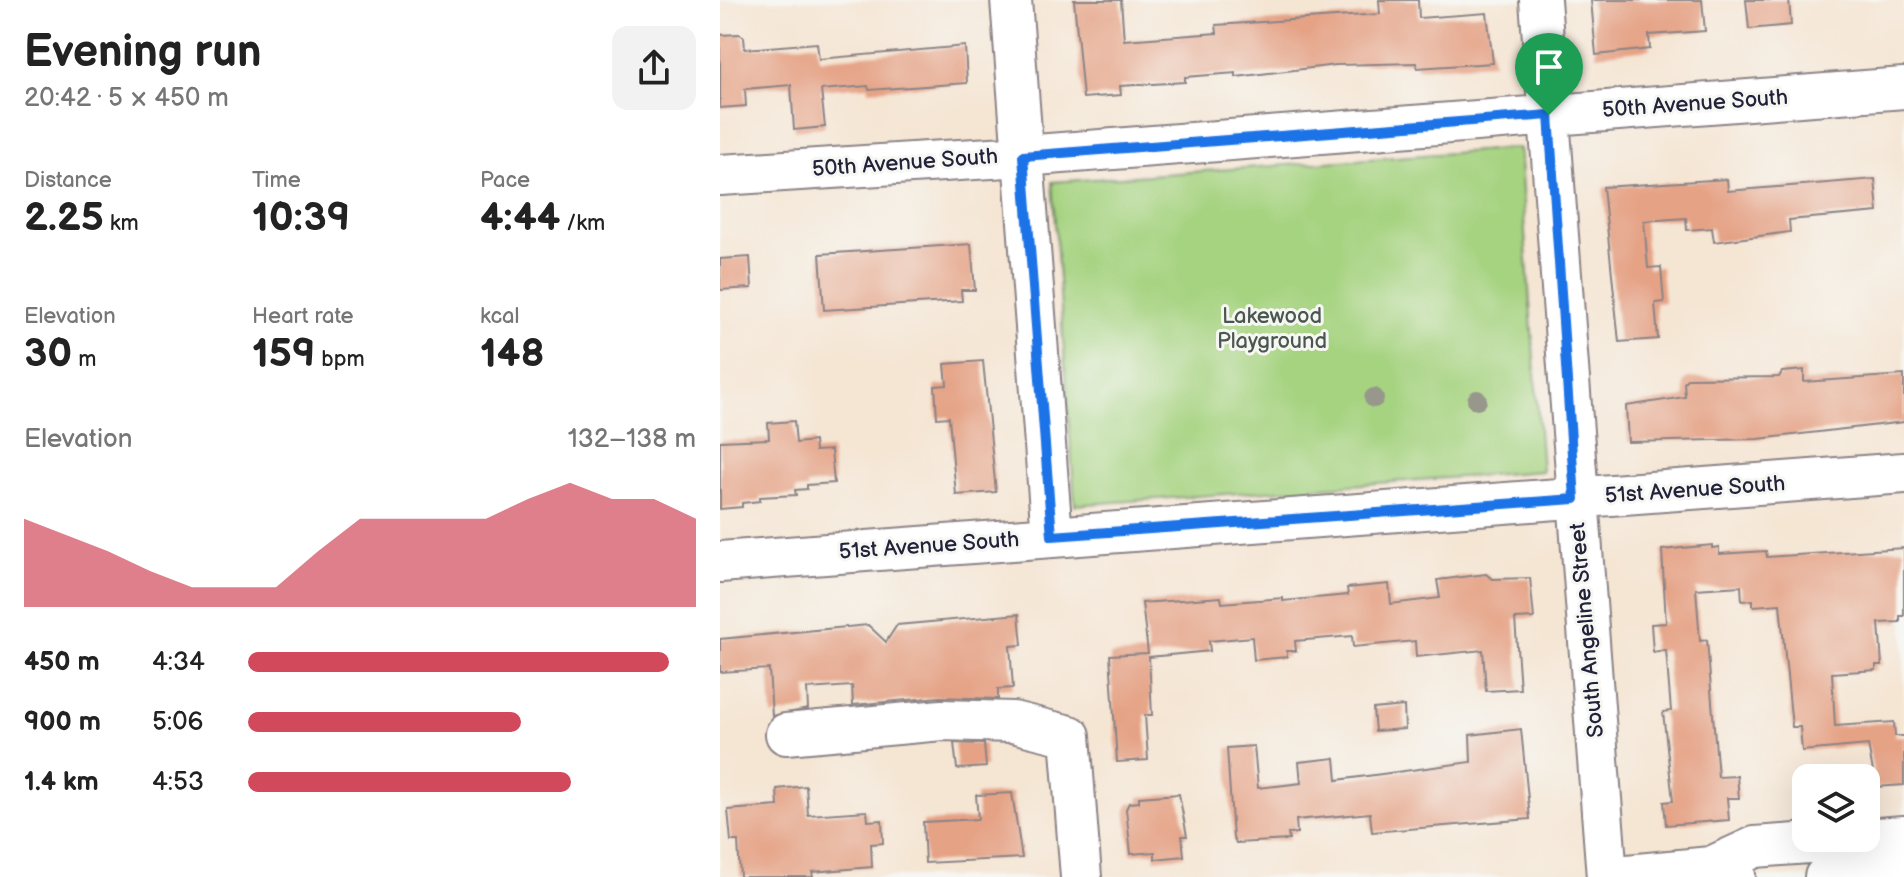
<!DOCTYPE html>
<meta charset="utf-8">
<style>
:root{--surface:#fff;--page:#f2f2f2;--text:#222;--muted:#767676;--accent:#d1495b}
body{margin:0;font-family:"Balsamiq Sans",sans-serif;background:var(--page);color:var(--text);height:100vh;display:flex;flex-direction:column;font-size:30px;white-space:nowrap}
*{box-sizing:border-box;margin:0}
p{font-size:26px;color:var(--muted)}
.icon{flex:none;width:44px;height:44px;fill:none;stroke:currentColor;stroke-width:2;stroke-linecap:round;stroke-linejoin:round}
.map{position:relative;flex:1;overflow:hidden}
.details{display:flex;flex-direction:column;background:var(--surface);width:720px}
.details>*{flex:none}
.controls{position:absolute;left:1072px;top:764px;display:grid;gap:16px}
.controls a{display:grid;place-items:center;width:88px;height:88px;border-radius:16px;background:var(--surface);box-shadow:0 8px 32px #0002;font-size:40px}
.pin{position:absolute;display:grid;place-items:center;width:68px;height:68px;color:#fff;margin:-82px -34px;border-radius:50% 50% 50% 0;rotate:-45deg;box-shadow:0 0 8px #0007}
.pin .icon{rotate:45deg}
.round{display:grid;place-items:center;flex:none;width:84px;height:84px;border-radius:16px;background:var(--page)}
.head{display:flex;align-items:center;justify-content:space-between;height:136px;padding:0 24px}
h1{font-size:44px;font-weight:800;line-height:60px}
.metrics{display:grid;grid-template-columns:repeat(3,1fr);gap:12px;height:136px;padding:8px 24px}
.metrics div{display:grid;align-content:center}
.metrics b{font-size:40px;font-weight:800}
.metrics small{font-size:22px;font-weight:400}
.metrics p{font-size:22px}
.chart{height:224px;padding:16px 24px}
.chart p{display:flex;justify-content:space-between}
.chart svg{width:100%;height:144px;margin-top:8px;fill:var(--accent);opacity:.7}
ul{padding:0 24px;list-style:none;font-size:26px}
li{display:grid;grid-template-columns:128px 96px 1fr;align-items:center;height:60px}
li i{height:20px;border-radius:10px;background:var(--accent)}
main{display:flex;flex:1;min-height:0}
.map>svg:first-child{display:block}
</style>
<main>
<section class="details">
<div class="head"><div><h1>Evening run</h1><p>20:42 · 5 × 450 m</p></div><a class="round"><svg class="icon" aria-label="share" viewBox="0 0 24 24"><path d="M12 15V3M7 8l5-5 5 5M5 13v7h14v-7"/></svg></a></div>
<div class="metrics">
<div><p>Distance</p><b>2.25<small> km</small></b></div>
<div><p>Time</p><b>10:39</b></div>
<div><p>Pace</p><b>4:44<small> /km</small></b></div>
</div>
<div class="metrics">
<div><p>Elevation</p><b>30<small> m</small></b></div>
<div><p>Heart rate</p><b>159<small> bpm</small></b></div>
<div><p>kcal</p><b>148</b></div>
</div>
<div class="chart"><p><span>Elevation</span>132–138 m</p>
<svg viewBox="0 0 160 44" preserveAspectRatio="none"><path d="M0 44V17L10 22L20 27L30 33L40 38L50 38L60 38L70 27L80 17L90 17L100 17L110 17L120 11L130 6L140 11L150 11L160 17V44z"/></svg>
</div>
<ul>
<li><b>450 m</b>4:34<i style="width:94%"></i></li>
<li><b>900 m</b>5:06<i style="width:61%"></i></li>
<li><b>1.4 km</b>4:53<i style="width:72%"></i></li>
</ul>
</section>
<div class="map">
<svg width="1184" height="877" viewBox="0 0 1184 877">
<rect width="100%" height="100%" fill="#f6f6f2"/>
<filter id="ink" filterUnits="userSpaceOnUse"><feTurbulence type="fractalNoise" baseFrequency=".0125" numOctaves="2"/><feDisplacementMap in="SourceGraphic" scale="16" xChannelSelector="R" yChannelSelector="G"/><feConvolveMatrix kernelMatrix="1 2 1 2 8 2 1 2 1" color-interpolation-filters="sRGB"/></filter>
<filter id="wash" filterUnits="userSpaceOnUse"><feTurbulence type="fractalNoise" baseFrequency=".006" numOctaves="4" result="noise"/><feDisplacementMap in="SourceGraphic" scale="32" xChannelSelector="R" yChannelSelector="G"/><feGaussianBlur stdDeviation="1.8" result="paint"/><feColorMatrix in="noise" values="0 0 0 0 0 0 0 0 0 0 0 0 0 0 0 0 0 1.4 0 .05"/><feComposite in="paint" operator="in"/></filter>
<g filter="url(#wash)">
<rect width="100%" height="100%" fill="#f5e5d3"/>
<path fill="#a6d380" stroke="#647a5e" stroke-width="2" d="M799 148 822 471 355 505 332 182Z"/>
<g id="blocks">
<path fill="#e5a285" d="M354 0H401L404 40 497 33 496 25 660 14 659 0H698L699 18 767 13 773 63 697 68 696 63 616 65 516 77V73L465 77V82L400 86 401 95 363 98Z
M871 0H982L985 31 929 35 930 49 876 55Z
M1026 0H1069L1071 25 1029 29Z
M20 34 24 37 25 49 97 43 99 59 245 46 247 83 149 90 148 86 101 90 105 127 74 130 71 85 25 89 26 106 0 108V35Z
M1007 179 1008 191 1155 179 1158 212 1069 220 1070 232 994 242 992 228 967 230 966 218 924 221 928 268 941 267 944 302 935 303 938 339 899 342 883 187Z
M251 244 255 290H241L242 301 104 310 100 254Z
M30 257 32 288 0 290V259Z
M263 361 276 492 236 495 229 417 217 418 215 386 227 385 225 364Z
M1084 370V382L1184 375V422L1038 439 908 442 906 406 965 397 964 382 968 378 1059 377 1062 372Z
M74 421 76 443 94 441 95 451 111 450 114 483 87 485V489L75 490 76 495 40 497V501L22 503V507L0 509V441L49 439 48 423Z
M992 545V548L999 547V554L1046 551 1047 557 1184 548V616H1180V622L1159 623 1162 665H1156V670L1112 673 1115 726 1174 722 1175 736H1184V785L1156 787 1148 745 1082 751 1080 727H1072L1060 604 1033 606V600L1022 601 1021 586 976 589 980 641 987 640 998 777 1017 776 1019 798H1007L1009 820 946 825 944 802 953 801 943 712 951 711 946 650 933 652 931 624 946 623 942 550Z
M766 574 772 579 810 578 814 618 795 619 800 689 766 691 763 650 696 657 695 641 633 647 632 636 575 641 576 651H567V657L534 660 532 637 489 641 490 651 429 657 432 715H425L428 760 397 762 390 655 428 653 422 603 501 597 502 603 563 598V601L628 595 627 588 669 584 671 604 720 598 717 580Z
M299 614 302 645 290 646 293 688 278 689V699L220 697 133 705 132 686 87 689 88 709 52 716 49 669 0 672V639L148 625 166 642 177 625Z
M684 706 685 729 655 731 653 709Z
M801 729 810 819 652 832 650 813 576 820 577 833 568 834 569 840 516 843 513 838 507 748 534 746 538 788 581 783 579 762 615 758 617 780 751 762 750 735Z
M234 743 264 744 266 767 237 769Z
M86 786 88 815 147 811 148 821 162 820 163 843 151 844 152 867 92 872 93 877H20L18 841H11L8 810 58 806 57 789Z
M292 793 302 858 205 863 203 822 258 819 256 795Z
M459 794 467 836H462L464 856 435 859V852L411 854 406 809 409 803 419 802V797Z"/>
</g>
</g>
<g filter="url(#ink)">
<use href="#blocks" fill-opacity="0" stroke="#8c8487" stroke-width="2"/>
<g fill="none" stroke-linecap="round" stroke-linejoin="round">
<g stroke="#8c8487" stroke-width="44">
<path id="minor" d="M291 0 332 536
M820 0 887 877
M0 175 303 156 1184 88
M0 562 1184 473
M66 734 222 720 293 722 350 736 361 877
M991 867 1035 847 1184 836
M887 877 991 867 1015 875
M1105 877 1184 873"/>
</g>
<use href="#minor" stroke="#fff" stroke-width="40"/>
</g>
<g fill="#97978b">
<circle cx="654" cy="398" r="10"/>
<circle cx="757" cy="400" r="10"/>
</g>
</g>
<g fill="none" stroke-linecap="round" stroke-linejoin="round" filter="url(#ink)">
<g stroke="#fff" stroke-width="16">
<path id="route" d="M829 115 855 499 332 536 303 156Z"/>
</g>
<use href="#route" stroke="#1a73e8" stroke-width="10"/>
</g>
<g text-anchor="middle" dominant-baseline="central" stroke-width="6" stroke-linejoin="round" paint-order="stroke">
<g font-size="22" fill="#22223b" stroke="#f6f6f2">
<text transform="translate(975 104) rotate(-4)">50th Avenue South</text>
<text transform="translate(185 163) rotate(-4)">50th Avenue South</text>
<text transform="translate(975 490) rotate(-4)">51st Avenue South</text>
<text transform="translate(209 546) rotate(-4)">51st Avenue South</text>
<text transform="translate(867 630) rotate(-95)">South Angeline Street</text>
</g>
<g font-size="22" fill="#4a5750" stroke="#f6f6f2">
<text x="552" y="316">Lakewood<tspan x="552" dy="25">Playground</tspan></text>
</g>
</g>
</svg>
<div class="controls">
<a><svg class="icon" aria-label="layers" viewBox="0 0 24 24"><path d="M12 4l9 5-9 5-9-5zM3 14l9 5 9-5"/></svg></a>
</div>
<div class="pin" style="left:829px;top:115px;background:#1e9e55"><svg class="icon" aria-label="arrive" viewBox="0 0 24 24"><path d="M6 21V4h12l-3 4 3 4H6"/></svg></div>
</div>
</main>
